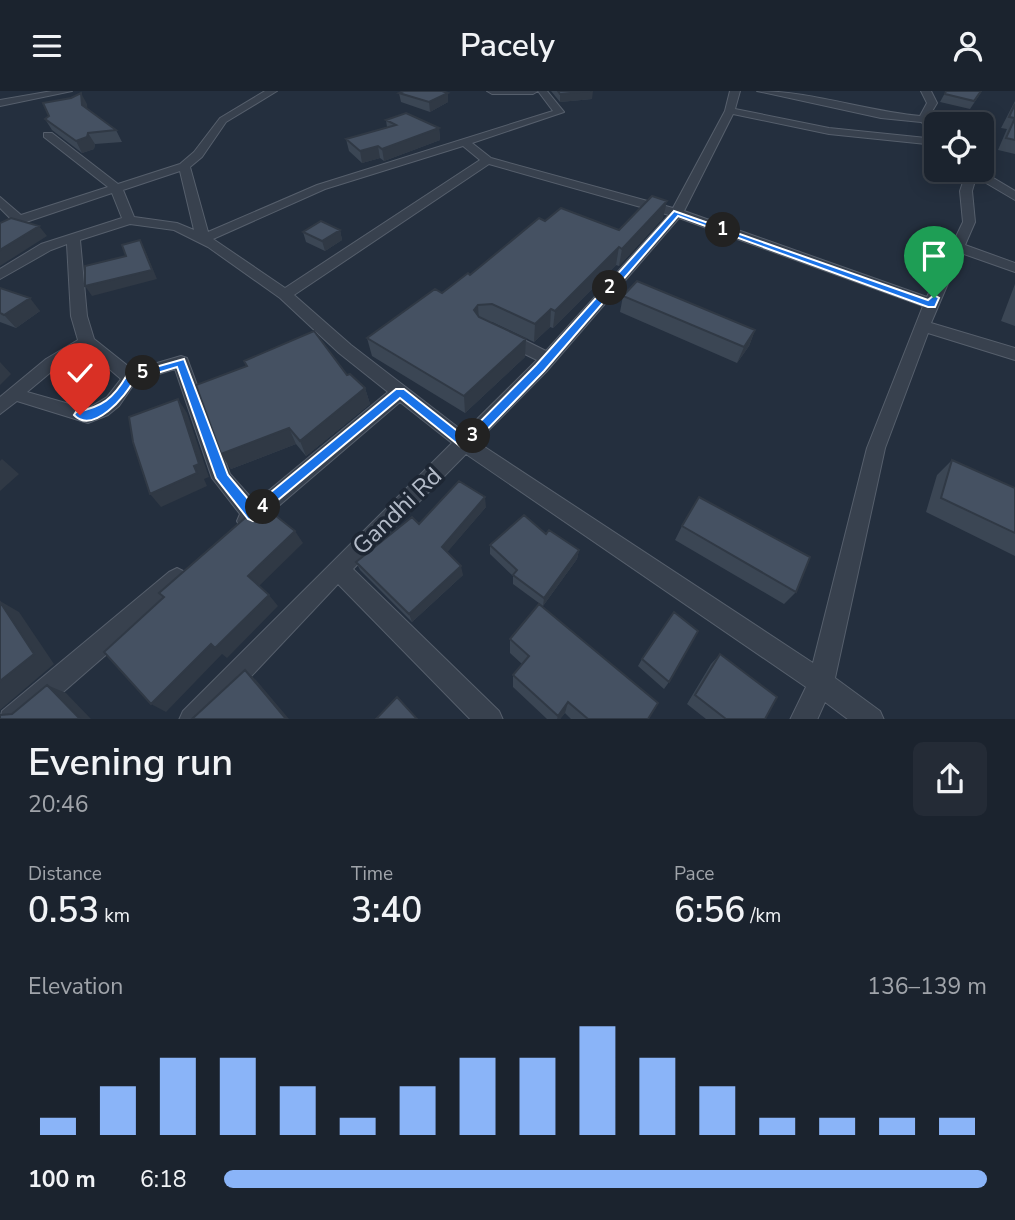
<!DOCTYPE html>
<meta charset="utf-8">
<style>
:root{--surface:#1b232e;--page:#242b36;--text:#f1f3f6;--muted:#a0a4aa;--line:#39404a;--accent:#8ab4f8}
body{margin:0;font-family:"Nunito Sans",sans-serif;background:var(--page);color:var(--text);height:100vh;display:flex;flex-direction:column;font-size:26px;white-space:nowrap}
*{box-sizing:border-box;margin:0}
p{font-size:23px;color:var(--muted)}
.icon{flex:none;width:38px;height:38px;fill:none;stroke:currentColor;stroke-width:2;stroke-linecap:round;stroke-linejoin:round}
.map{position:relative;height:628px;overflow:hidden}
.drawer{display:flex;flex-direction:column;background:var(--surface);flex:1}
.drawer>*{flex:none}
.buttons{position:absolute;left:924px;top:21px;display:grid;gap:14px}
.buttons a{display:grid;place-items:center;width:70px;height:70px;border-radius:10px;background:var(--surface);box-shadow:0 4px 18px #0003,0 0 0 2px var(--line);font-size:35px}
.pin{position:absolute;display:grid;place-items:center;width:60px;height:60px;color:#fff;margin:-72px -30px;border-radius:50% 50% 50% 0;rotate:-45deg;box-shadow:0 0 7px #0007}
.pin .icon{rotate:45deg}
.km{position:absolute;width:35px;height:35px;margin:-18px;border-radius:50%;background:#222;color:#fff;font-size:19px;line-height:35px;text-align:center}
.round{display:grid;place-items:center;flex:none;width:74px;height:74px;border-radius:10px;background:var(--page)}
.overview{display:flex;align-items:center;justify-content:space-between;height:119px;padding:0 28px}
h1{font-size:38px;font-weight:600;line-height:52px}
.stats{display:grid;grid-template-columns:repeat(3,1fr);gap:10px;height:119px;padding:7px 28px}
.stats div{display:grid;align-content:center}
.stats b{font-size:35px;font-weight:600}
.stats small{font-size:19px;font-weight:400}
.stats p{font-size:19px}
.chart{height:196px;padding:14px 28px}
.chart p{display:flex;justify-content:space-between}
.chart svg{width:100%;height:126px;margin-top:7px;stroke:var(--accent);stroke-width:6}
ul{padding:0 28px;list-style:none;font-size:23px}
li{display:grid;grid-template-columns:112px 84px 1fr;align-items:center;height:52px}
li i{height:18px;border-radius:9px;background:var(--accent)}
header{display:flex;justify-content:space-between;align-items:center;height:91px;padding:0 28px;background:var(--surface);font-size:32px;font-weight:600}
.map>svg:first-child{display:block}
</style>
<header><svg class="icon" aria-label="menu" viewBox="0 0 24 24"><path d="M4 6h16M4 12h16M4 18h16"/></svg>Pacely<svg class="icon" aria-label="person" viewBox="0 0 24 24"><circle cx="12" cy="8" r="4"/><path d="M4 21q1-7 8-7t8 7"/></svg></header>
<div class="map">
<svg width="1015" height="629" viewBox="0 0 1015 629">
<rect width="100%" height="100%" fill="#242f3e"/>
<g fill="none" stroke-linecap="round" stroke-linejoin="round">
<g stroke="#565f6c" stroke-width="2">
<path id="minor" d="M52 0H72L0 15V9Z
M265 0H277L226 31 202 66 190 76 208 141 317 94 553 20 538 0 533 3H492L487 0H547L564 21 472 52 491 67 673 117 725 20 730 0H740L735 18 829 37 936 48V54L829 43 733 23 684 120 927 206 963 131 960 100 967 79H980L1015 100V109L976 86 972 100 975 131 965 154 1015 172V181L961 162 931 232 1015 257V269L928 242 885 357 835 587 880 620 884 629H849L825 611 817 629H790L806 596 466 363 353 478 499 620 503 629H471L338 493 210 629H179L183 620 452 352 400 311 254 436 247 439 240 436 237 430 240 423 212 387 175 278 136 290 119 315 108 324 88 332 17 310 0 323V306L46 268 78 249 71 225 67 153 51 159 0 188V178L41 153 122 127 112 102 23 132 0 144V135L11 128 0 117V106L21 124 108 96 44 46V42H52L118 93 180 73 194 61 220 27ZM463 55 480 69 285 197 213 148 325 98ZM489 73 669 124 546 260 510 242H498L496 246 498 250 537 269 464 341 351 254 294 204ZM180 80 194 139 177 132 134 126 123 99ZM679 127 923 215 867 357 813 572 477 351 546 281ZM130 133 174 139 208 156 280 207 339 262 388 301 255 411 230 383 187 267 181 265 133 279 94 248 87 225 80 149ZM86 258 121 288 107 306 87 318 27 301 57 276Z
M757 0C810 0 866 20 920 25L927 12 921 0H931L937 12 928 27 939 33 936 39 921 31 881 27Z
M177 477 185 481 188 488 185 495 31 629H0L2 620 169 481Z"/>
</g>
<use href="#minor" fill="#38414e" fill-rule="evenodd"/>
</g>
<path fill="#3b4654" d="M551 0H590L592 8 560 11Z
M946 0H982L970 18 940 11Z
M399 2H448V11L430 21 401 11Z
M1015 10V63L998 59 1007 38 1001 37Z
M87 13V18L116 39 122 51 95 53 94 58 82 62 52 39 45 28Z
M386 29 439 37 440 49 384 70 380 67 362 72 349 60 346 48 387 36Z
M663 127 619 175 616 174 553 237 550 236 534 251 492 231H490L526 248 525 266 465 322 372 265 367 247 470 184 545 130 619 139Z
M340 139 342 149 325 160 306 151 303 141Z
M1015 193V235L1001 230Z
M0 197 40 220 16 237 0 231Z
M623 205 755 239 749 255 737 272 620 221Z
M247 275 347 284 365 297 370 313 306 365 296 353 231 378 221 363Z
M952 369 1015 397V465L926 421 937 384Z
M486 416 447 461 463 484 412 531 360 479 356 471 419 433Z
M682 435 796 501 784 513 675 449Z
M546 443 579 459 577 468 543 515 513 493V485L490 463V454Z
M510 548 648 628H571L565 622 560 628H547L513 596V584L522 573 510 562Z
M720 563 765 628H706L687 613 711 573Z
M642 568 669 591 664 598 638 575Z"/>
<path fill="#303945" d="M593 0 592 8 560 11V3Z
M81 2 87 13 88 25 82 14Z
M448 2V11L430 21 429 11Z
M439 37 440 49 384 70 382 58Z
M88 42 95 53 94 58 82 62 76 50Z
M378 55 380 67 362 72 360 60Z
M667 110 663 127 619 175 622 158Z
M39 135 47 145 0 175V159Z
M340 139 342 149 325 160 322 150Z
M140 149 145 159 157 188 92 205 85 195 152 179Z
M619 156 616 174 553 237 555 220Z
M30 207 40 220 16 237 4 224Z
M478 214 479 231 474 219Z
M551 218 550 236 534 251 535 233Z
M755 239 749 255 737 272 744 256Z
M526 248 525 266 465 322 464 305Z
M0 271 11 283 0 294Z
M365 297 370 313 306 365 300 350Z
M178 308 187 322 209 386 204 388 207 395 161 416 150 403 194 375Z
M289 337 296 353 231 378 221 363Z
M2 368 19 383 0 400V370Z
M485 406 486 416 444 465 442 456Z
M295 440 303 452 257 497 248 485Z
M579 459 577 468 543 515 544 507Z
M461 475 463 484 412 531 409 523Z
M269 504 278 515 227 567 222 563 166 621 151 613 211 553Z
M0 510 19 521 54 573 0 619Z
M245 579 256 589 289 628H286Z
M47 594 66 602 91 628H80Z
M568 611 565 622 560 628H557L558 625Z"/>
<path fill="#455162" stroke="#303945" stroke-width="2" d="M404 0H442L448 2 429 11 399 2Z
M558 0H590L560 3Z
M946 0H981L974 10 945 3Z
M81 2 82 14 116 39 88 42 87 46 76 50 45 28 49 25 43 12 71 7Z
M1015 13V49L1006 47 1015 27 1009 26Z
M406 22 439 37 382 58 378 55 360 60 346 48 396 34 386 29Z
M652 105 667 110 622 158 619 156 555 220 551 218 535 233 492 213 478 214 474 219 479 226 526 248 464 305 367 247 435 198 442 202 468 182 470 184 539 127 545 130 561 117 619 139Z
M11 127 39 135 0 159V132Z
M321 130 340 139 322 150 303 141Z
M140 149 152 179 85 195V175L126 165 122 154Z
M637 190 755 239 744 256 623 205Z
M0 197 30 207 4 224 0 222Z
M314 240 347 284 350 283 365 297 300 350 289 337 221 363 196 294 247 275 244 270Z
M178 308 199 373 194 375 197 382 150 403 133 351 129 326Z
M952 369 1015 397V442L941 407Z
M459 390 485 406 442 456 461 475 409 523 356 471 412 426 419 433Z
M699 406 810 466 796 501 682 435Z
M261 413 295 440 248 485 269 504 215 557 211 553 151 613 104 561 164 506 159 502Z
M524 424 546 443 549 439 579 459 544 507 513 484 517 479 490 454Z
M0 511 34 563 0 590Z
M539 513 658 612 648 628H588L568 611 558 625 513 584 529 565 510 548Z
M674 521 698 540 669 591 642 568Z
M720 563 777 606 765 628H726L695 604Z
M245 579 286 628H192Z
M47 594 80 628H0V624L12 623Z
M397 606 417 628H376Z"/>
<path fill="#1a73e8" stroke="#fff" stroke-width="2" d="M674 120 928 209 934 204 939 207 935 216H928L678 125 544 280 470 356H461L400 307 253 430 248 428 216 387 177 276 134 289C126 305 93 344 74 324L76 321C102 316 113 308 127 284L184 268 228 384 254 415 396 298H404L465 346 536 274Z"/>
<g text-anchor="middle" dominant-baseline="central" stroke-width="7" stroke-linejoin="round" paint-order="stroke">
<g font-size="24" fill="#b4bcc9" stroke="#1d2633">
<text transform="translate(397 420) rotate(-44)">Gandhi Rd</text>
</g>
</g>
</svg>
<div class="buttons">
<a><svg class="icon" aria-label="locate" viewBox="0 0 24 24"><circle cx="12" cy="12" r="6"/><path d="M12 2v4M12 18v4M2 12h4M18 12h4"/></svg></a>
</div>
<div class="pin" style="left:934px;top:207px;background:#1e9e55"><svg class="icon" aria-label="arrive" viewBox="0 0 24 24"><path d="M6 21V4h12l-3 4 3 4H6"/></svg></div>
<div class="pin" style="left:80px;top:324px;background:#d93025"><svg class="icon" aria-label="check" viewBox="0 0 24 24"><path d="M5 12l5 5 9-10"/></svg></div>
<b class="km" style="left:723px;top:139px">1</b>
<b class="km" style="left:610px;top:197px">2</b>
<b class="km" style="left:473px;top:345px">3</b>
<b class="km" style="left:263px;top:416px">4</b>
<b class="km" style="left:143px;top:282px">5</b>
</div>
<section class="drawer">
<div class="overview"><div><h1>Evening run</h1><p>20:46</p></div><a class="round"><svg class="icon" aria-label="share" viewBox="0 0 24 24"><path d="M12 15V3M7 8l5-5 5 5M5 13v7h14v-7"/></svg></a></div>
<div class="stats">
<div><p>Distance</p><b>0.53<small> km</small></b></div>
<div><p>Time</p><b>3:40</b></div>
<div><p>Pace</p><b>6:56<small> /km</small></b></div>
</div>
<div class="chart"><p><span>Elevation</span>136–139 m</p>
<svg viewBox="0 0 160 44" preserveAspectRatio="none"><path d="M5 44V38M15 44V27M25 44V17M35 44V17M45 44V27M55 44V38M65 44V27M75 44V17M85 44V17M95 44V6M105 44V17M115 44V27M125 44V38M135 44V38M145 44V38M155 44V38"/></svg>
</div>
<ul>
<li><b>100 m</b>6:18<i style="width:100%"></i></li>
</ul>
</section>
